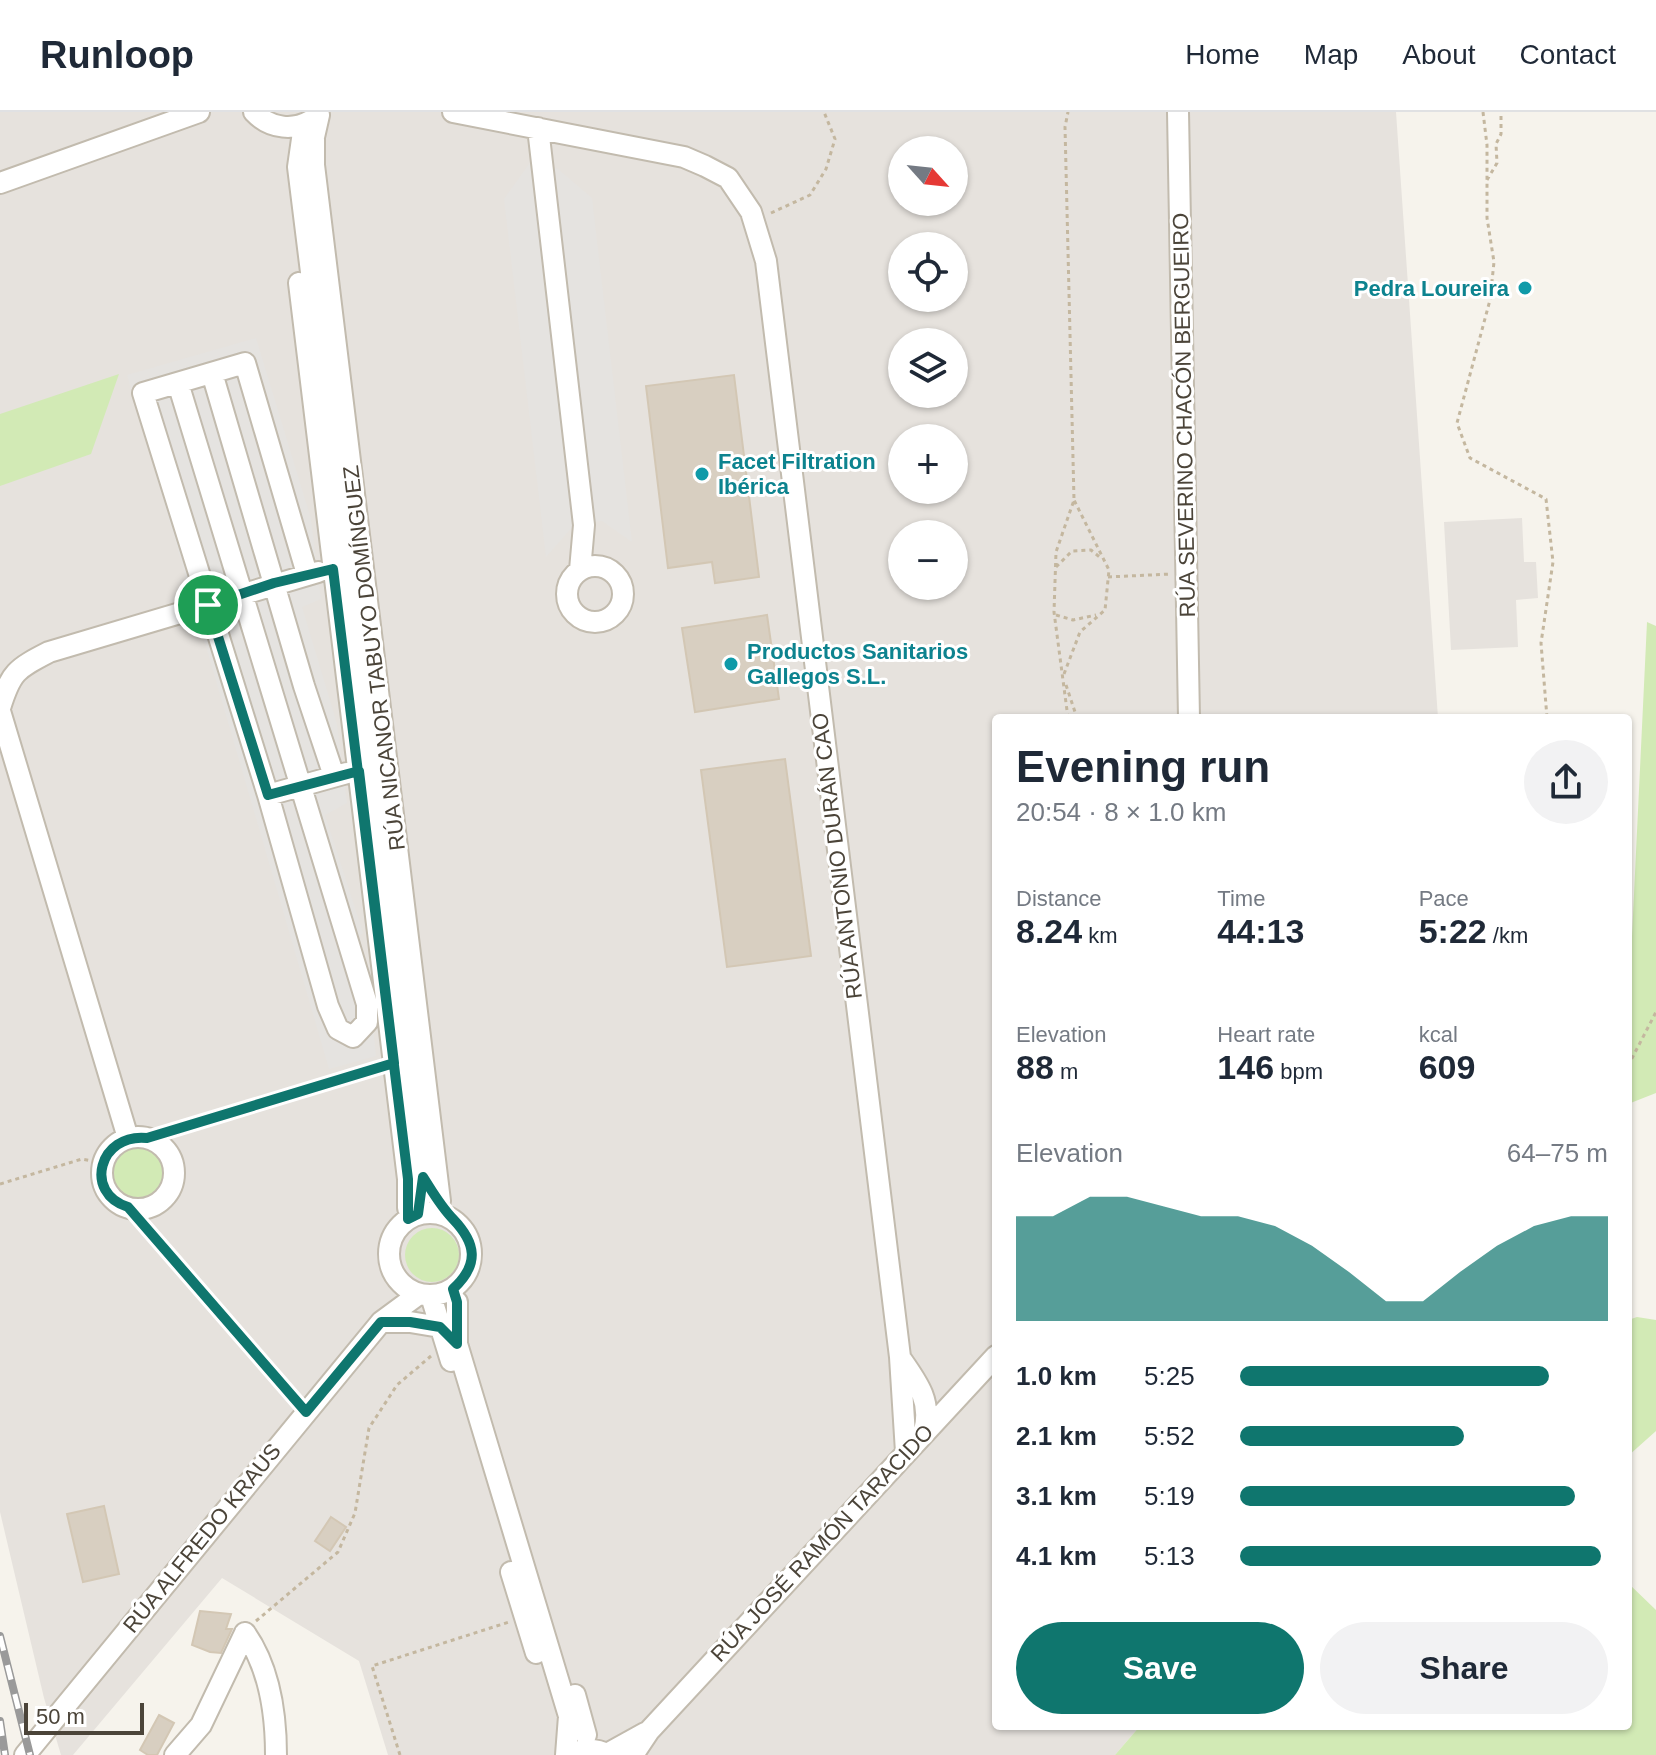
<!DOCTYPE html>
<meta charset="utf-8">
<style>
:root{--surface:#fff;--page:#f2f2f3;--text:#1f2937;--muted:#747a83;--line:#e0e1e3;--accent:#0f766e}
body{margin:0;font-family:Arial,sans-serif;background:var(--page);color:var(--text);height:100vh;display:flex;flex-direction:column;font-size:30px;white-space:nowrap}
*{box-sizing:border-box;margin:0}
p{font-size:26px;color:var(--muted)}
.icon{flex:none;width:44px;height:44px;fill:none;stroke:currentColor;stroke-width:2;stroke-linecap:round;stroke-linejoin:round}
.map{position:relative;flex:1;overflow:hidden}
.panel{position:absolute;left:992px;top:602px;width:640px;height:1016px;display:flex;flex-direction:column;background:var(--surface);border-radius:8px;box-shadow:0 2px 6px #0004}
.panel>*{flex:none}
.needle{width:52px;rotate:117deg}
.fabs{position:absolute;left:888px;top:24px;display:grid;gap:16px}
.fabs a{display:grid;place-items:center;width:80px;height:80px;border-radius:50%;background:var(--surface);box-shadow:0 2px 6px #0004;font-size:40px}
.scale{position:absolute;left:24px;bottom:20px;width:120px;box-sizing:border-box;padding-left:8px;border:4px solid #4b4439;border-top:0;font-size:22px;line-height:28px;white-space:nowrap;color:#4b4439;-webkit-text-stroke:6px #fff;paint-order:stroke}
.pin{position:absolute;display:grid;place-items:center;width:68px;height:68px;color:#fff;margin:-34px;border:4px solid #fff;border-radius:50%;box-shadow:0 2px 8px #0007}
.round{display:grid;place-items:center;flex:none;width:84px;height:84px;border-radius:42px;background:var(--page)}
.overview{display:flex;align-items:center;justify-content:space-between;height:136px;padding:0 24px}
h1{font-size:44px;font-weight:600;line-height:60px}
.stats{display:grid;grid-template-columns:repeat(3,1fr);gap:12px;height:136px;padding:8px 24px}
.stats div{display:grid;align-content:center}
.stats b{font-size:34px;font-weight:600}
.stats small{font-size:22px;font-weight:400}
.stats p{font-size:22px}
.chart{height:224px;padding:16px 24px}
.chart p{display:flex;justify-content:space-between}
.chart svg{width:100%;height:144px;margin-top:8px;fill:var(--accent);opacity:.7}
.button{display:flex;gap:16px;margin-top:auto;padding:16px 24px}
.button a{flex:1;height:92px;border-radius:48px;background:var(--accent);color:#fff;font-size:32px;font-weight:600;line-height:92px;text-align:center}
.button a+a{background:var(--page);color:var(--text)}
ul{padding:0 24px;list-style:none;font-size:26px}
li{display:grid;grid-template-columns:128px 96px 1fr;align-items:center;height:60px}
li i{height:20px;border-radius:10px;background:var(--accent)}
header{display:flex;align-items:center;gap:48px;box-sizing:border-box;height:112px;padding:0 40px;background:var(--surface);border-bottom:2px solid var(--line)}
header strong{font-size:38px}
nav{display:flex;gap:44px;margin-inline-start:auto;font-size:28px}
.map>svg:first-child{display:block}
</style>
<header>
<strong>Runloop</strong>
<nav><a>Home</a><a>Map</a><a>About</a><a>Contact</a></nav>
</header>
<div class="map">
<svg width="1656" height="1643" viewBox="0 0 1656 1643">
<rect width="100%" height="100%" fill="#f6f3ec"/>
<path fill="#e6e2dd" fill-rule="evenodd" d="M0 0H1396L1438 606H996V1614H1140L1115 1643H388L359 1549 222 1466 73 1643H61L44 1586 0 1400ZM902 38H954V90H902ZM902 134H954V186H902ZM902 230H954V282H902ZM902 326H954V378H902ZM902 422H954V474H902Z
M1522 406 1524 450H1536L1538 486 1516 488 1518 535 1451 538 1444 410Z"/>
<path fill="#d2eab5" d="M119 262 91 342 0 374V302Z
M1647 510 1656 514V981L1628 992V908Z
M111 1060a27 27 0 1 1 54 0a27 27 0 1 1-54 0Z
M405 1143a27 27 0 1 1 54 0a27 27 0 1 1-54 0Z
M1637 1205 1656 1208V1319L1628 1344V1208Z
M1628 1471 1656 1498V1643H1115L1140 1614H1628Z"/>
<path fill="#e5e3e0" d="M529 52 558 57 592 86 632 430 602 409 575 412 546 445 504 87Z
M256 226 311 407 321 487 302 495 337 612 347 691 325 703 363 821 353 829 370 886 376 944 329 957 127 263Z"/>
<path fill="#d8cfc1" stroke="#d3c7b4" stroke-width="2" d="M734 263 759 465 715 471 712 450 668 456 646 274Z
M767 503 779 587 695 600 682 516Z
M785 647 811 844 727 855 701 658Z
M104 1394 119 1462 83 1470 67 1402Z
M331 1405 346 1415 330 1439 315 1429Z
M200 1499 231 1502 226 1517H232L221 1541 210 1540 192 1533Z
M159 1603 174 1611 157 1643H148L140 1638Z"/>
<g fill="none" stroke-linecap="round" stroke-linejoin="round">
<g stroke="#c2bbae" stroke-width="24">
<path id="minor" d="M254 0C270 17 295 20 315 6
M453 0 684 45 705 54 728 66 751 100 766 149 900 1245 906 1340
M1178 0 1189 606
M319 3 314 25V53L440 1089
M304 13 298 55 423 1065 418 1102
M538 16 584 413 580 458
M0 71 199 0
M299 171 408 1067V1096
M212 261 304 574 334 664
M178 271 367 892V910L353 925 338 917 328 894 268 683 143 281C177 271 211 261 245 251L307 462
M567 482a28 28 0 1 1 56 0a28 28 0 1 1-56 0Z
M0 596C11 560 16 557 49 540L318 460
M0 599 128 1026
M268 683 347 661
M102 1061a36 36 0 1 1 72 0a36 36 0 1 1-72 0Z
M389 1142a41 41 0 1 1 82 0a41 41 0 1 1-82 0Z
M431 1184 451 1249
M457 1190V1232L569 1604 566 1643
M381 1210H410L440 1215
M901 1247C918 1271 932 1290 924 1319
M511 1460 536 1541
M245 1521C269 1555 276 1602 276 1643
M575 1583 586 1623
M607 1642 645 1621
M25 1643 381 1210 419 1182
M175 1643 201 1613 245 1521
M570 1643C584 1636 595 1636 609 1643
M633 1643 649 1619 996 1244"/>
</g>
<path stroke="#c4b79f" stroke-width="3" stroke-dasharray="4 4" stroke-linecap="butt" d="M1483 0 1487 33V106L1494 150 1490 188 1457 311 1470 346 1546 387 1553 450 1541 531 1547 606
M1487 68 1497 51 1496 32 1501 22V0
M771 101 810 83 826 57 835 27 824 0
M1056 455 1072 439 1091 438 1102 447
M1108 465 1171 462
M1056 503 1073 508 1096 503
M1064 562 1080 520 1105 498 1109 458 1074 388
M1066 573 1077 606
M1068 606 1054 500 1056 440 1074 388 1065 15 1068 0
M1628 954 1656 900
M147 1026 379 956
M0 1072 82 1047 103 1051
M128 1095 296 1288
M256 1509 338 1440 355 1401 369 1316 397 1273 431 1244
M400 1643 372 1554 509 1510"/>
<use href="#minor" stroke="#fff" stroke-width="20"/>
<g stroke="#9a9a9a" stroke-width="8">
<path id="rail" d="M0 1524 30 1643
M0 1609 5 1643"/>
</g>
<use href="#rail" stroke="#fff" stroke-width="5" stroke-dasharray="15" stroke-linecap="butt"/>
</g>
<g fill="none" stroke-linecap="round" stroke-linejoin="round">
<g stroke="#fff" stroke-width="16">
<path id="route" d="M208 493 268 683 359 659 394 951 147 1026C99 1021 83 1081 128 1095L306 1300 381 1210H410L440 1215 457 1232V1190L453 1177C480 1152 476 1131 453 1107 441 1095 432 1079 423 1065L418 1102 408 1107V1067L333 457 274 471 208 493"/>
</g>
<use href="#route" stroke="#0f766e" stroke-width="10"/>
</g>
<g fill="#0f9aa8" stroke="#fff" stroke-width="3">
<circle cx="1525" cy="176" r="8"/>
<circle cx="702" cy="362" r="8"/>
<circle cx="731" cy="552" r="8"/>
</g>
<g text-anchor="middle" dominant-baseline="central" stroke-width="6" stroke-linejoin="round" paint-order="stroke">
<g font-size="22" font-weight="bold" fill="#0d838f" stroke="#fff" text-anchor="start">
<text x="1509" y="176" text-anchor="end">Pedra Loureira</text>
<text x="718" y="349">Facet Filtration<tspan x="718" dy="25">Ibérica</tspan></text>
<text x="747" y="539">Productos Sanitarios<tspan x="747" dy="25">Gallegos S.L.</tspan></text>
</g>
<g font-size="22" fill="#4b4439" stroke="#fff">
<text transform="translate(1184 303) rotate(-91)">RÚA SEVERINO CHACÓN BERGUEIRO</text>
<text transform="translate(374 546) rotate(-97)">RÚA NICANOR TABUYO DOMÍNGUEZ</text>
<text transform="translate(837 744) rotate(-97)">RÚA ANTONIO DURÁN CAO</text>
<text transform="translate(202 1426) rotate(-51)">RÚA ALFREDO KRAUS</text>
<text transform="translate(822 1431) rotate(-47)">RÚA JOSÉ RAMÓN TARACIDO</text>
</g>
</g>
</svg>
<div class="fabs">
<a><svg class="needle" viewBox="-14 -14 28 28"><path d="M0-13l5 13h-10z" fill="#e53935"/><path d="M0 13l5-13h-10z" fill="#747a83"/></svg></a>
<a><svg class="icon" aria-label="locate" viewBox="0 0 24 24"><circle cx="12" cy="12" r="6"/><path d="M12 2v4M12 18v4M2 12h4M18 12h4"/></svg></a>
<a><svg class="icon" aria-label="layers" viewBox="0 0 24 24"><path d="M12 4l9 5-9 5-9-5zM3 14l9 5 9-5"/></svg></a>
<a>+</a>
<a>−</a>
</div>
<div class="scale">50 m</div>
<div class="pin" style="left:208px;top:493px;background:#1e9e55"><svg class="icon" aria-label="arrive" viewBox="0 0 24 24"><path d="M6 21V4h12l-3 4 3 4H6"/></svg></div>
<section class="panel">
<div class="overview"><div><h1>Evening run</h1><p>20:54 · 8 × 1.0 km</p></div><a class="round"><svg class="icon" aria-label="share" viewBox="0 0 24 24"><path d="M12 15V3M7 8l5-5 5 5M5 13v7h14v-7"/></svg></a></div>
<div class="stats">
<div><p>Distance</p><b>8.24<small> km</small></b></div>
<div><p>Time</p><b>44:13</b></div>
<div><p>Pace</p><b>5:22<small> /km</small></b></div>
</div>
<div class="stats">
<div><p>Elevation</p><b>88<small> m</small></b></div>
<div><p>Heart rate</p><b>146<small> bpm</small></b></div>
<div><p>kcal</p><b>609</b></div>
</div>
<div class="chart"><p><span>Elevation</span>64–75 m</p>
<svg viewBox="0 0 160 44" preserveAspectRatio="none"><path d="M0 44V12L10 12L20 6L30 6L40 9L50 12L60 12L70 15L80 21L90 29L100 38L110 38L120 29L130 21L140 15L150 12L160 12V44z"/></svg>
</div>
<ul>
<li><b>1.0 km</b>5:25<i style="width:84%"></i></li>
<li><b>2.1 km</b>5:52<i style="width:61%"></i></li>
<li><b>3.1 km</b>5:19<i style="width:91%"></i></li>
<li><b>4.1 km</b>5:13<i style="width:98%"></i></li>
</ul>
<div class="button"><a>Save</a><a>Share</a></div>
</section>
</div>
